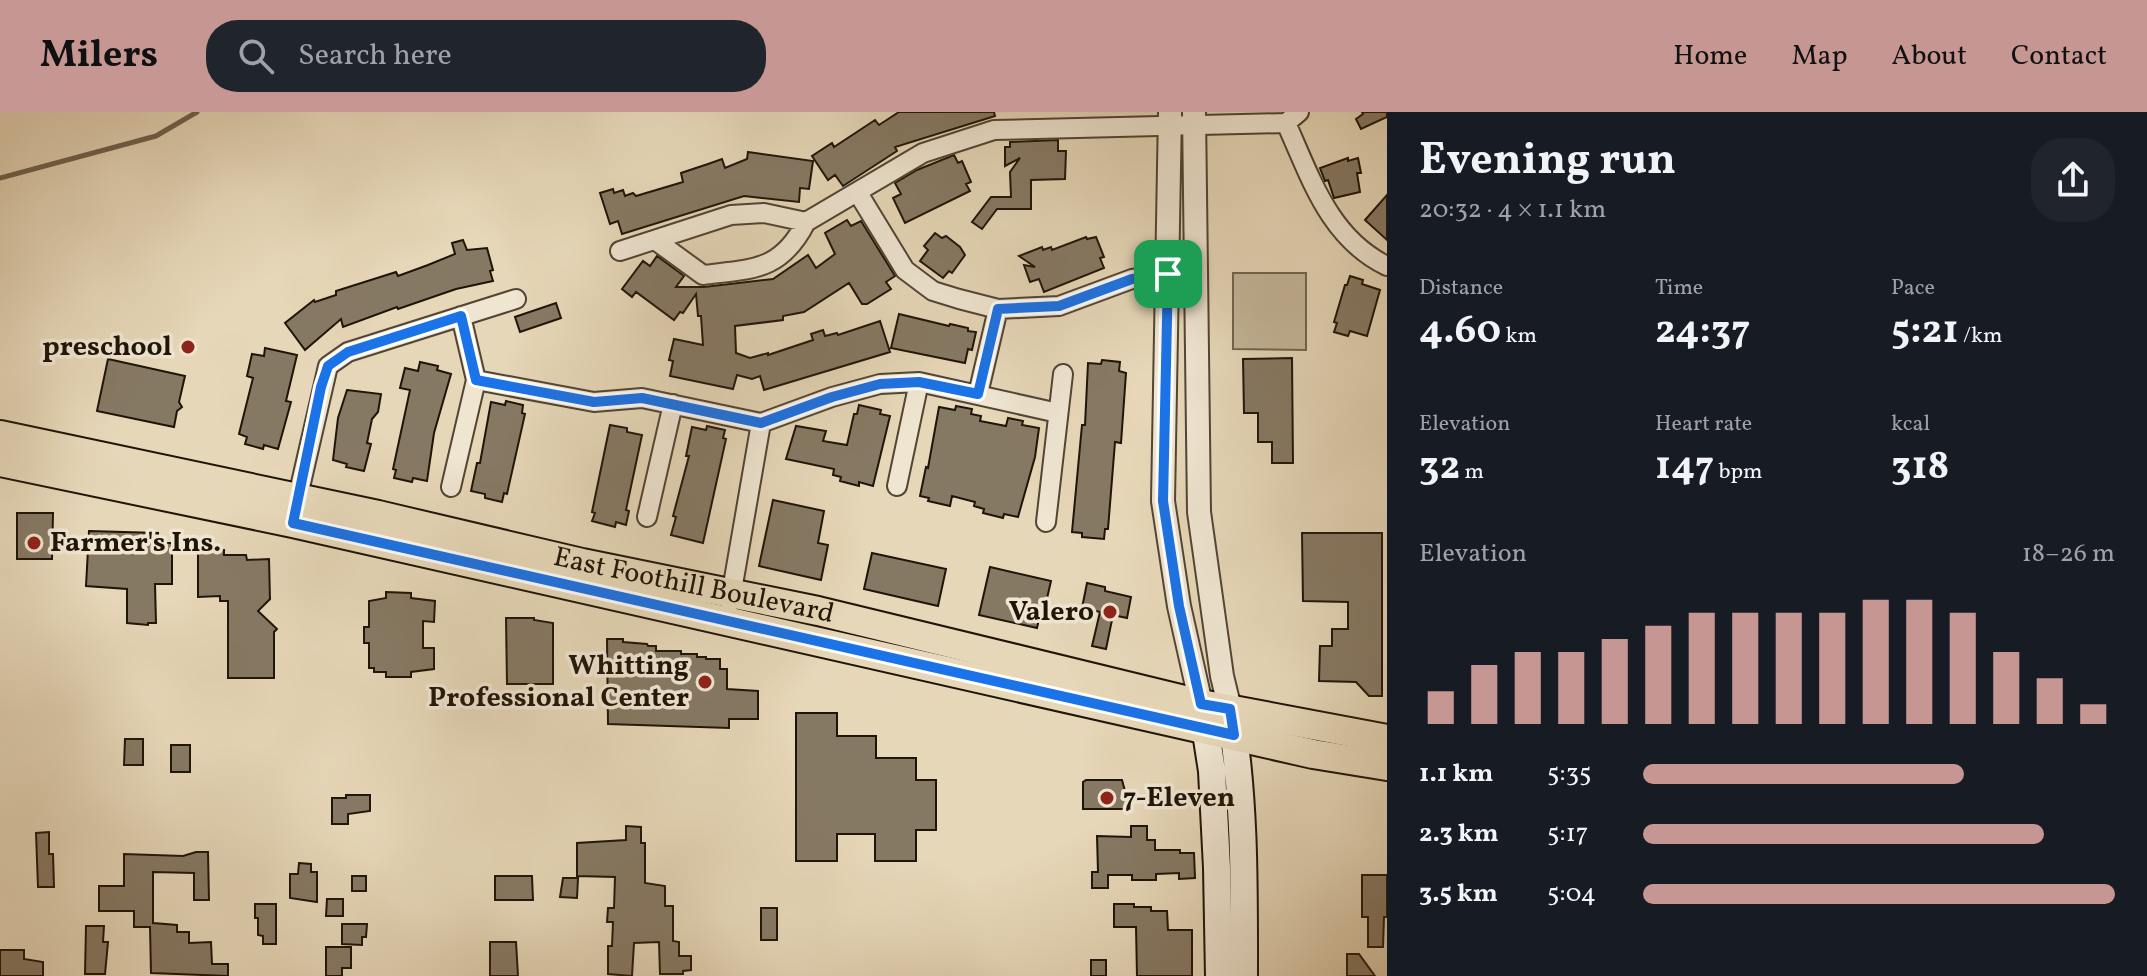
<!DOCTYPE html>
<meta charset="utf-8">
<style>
:root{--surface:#171b24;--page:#20242c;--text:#f1f3f6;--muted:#9ea1a6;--accent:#c59692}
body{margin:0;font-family:Vollkorn,serif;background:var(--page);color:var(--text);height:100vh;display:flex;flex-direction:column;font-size:30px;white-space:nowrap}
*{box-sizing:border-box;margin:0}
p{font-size:26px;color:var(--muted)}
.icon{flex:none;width:44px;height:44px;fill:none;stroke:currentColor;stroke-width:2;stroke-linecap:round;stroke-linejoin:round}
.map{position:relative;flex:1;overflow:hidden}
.panel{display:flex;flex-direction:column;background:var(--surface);width:760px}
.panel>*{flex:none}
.pin{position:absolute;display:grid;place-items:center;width:68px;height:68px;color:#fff;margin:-34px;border-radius:16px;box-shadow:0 4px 12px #0006}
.round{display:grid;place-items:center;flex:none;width:84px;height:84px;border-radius:32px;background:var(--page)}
.summary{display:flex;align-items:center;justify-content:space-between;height:136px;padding:0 32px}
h1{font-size:44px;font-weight:700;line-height:60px}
.stats{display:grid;grid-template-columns:repeat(3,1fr);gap:12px;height:136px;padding:8px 32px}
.stats div{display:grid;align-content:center}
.stats b{font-size:40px;font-weight:700}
.stats small{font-size:22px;font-weight:400}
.stats p{font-size:22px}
.chart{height:224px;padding:16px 32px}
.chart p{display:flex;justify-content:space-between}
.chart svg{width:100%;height:144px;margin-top:8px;stroke:var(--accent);stroke-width:6}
ul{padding:0 32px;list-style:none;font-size:26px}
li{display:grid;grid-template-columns:128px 96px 1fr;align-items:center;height:60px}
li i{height:20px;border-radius:10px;background:var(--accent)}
header{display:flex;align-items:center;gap:48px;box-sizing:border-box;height:112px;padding:0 40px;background:var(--accent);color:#111}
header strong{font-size:38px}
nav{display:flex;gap:44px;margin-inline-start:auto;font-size:28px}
.search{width:560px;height:72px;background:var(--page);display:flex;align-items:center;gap:20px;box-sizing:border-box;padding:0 28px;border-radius:32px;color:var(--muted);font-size:30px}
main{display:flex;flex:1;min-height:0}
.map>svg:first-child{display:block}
</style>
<header>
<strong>Milers</strong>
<div class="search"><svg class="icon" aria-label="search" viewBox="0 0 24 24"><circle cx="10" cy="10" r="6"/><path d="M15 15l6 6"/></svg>Search here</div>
<nav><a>Home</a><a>Map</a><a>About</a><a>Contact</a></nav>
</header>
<main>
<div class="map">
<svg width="1387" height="864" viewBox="0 0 1387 864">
<rect width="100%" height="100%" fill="#e6d7b8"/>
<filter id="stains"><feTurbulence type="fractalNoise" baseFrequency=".0025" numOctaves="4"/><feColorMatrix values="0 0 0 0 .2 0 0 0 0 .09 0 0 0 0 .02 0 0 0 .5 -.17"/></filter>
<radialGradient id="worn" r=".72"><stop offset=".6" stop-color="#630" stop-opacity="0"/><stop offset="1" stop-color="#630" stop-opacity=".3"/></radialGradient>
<path fill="#c4b69a" stroke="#726551" stroke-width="2" d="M1233 161H1306V238L1233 237Z"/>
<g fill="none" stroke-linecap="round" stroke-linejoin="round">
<path stroke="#6e614e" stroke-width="5" d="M0 66 156 24 197 0"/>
</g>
<path fill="#867964" stroke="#1f1408" stroke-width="2" d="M899 0H994L995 4 895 35 897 39 843 74 835 63 828 68 812 44 832 31 834 35 875 8 879 13Z
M1362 0H1387V5L1361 17 1356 7 1363 2Z
M1058 28V39H1066L1065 67 1031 68V97H997L982 117 972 110 991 85H1011L1010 60 1020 46 1005 54V35H1010V30Z
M748 40 813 49 809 77 800 76 799 90 744 84 622 122 618 109 610 112 600 81 613 77 614 81 623 78 625 84 633 81 636 84 683 70 681 61 708 52 722 47 725 56 747 47Z
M954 43 958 51 962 49 971 70 966 72 970 79 905 111 893 86 901 82 895 71 917 58Z
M1348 46V49L1358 46 1361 61H1357L1360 80 1334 86 1328 68 1325 69 1320 56Z
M1387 83V128L1365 108Z
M847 108 851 114 861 109 895 164 886 170 891 177 867 192H862L849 171 804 200 783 204V208L735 214 736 241 750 246 768 241V243L813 228 811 222 823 218 825 224 837 221 838 223 880 209 890 240 764 278 760 264 752 267 737 263 733 277 670 264 673 249 669 248 674 227 703 233 701 204H698L696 182 683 201 680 200 674 208 636 180 632 185 622 177 643 149 650 154 657 144 684 164 676 175H704L773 167 808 143 816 156 835 142 825 121Z
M935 121 942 126 946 124 960 135 965 143 952 161 949 159 943 166 920 149 928 138 924 134Z
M1086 125 1087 127 1096 125 1104 145 1100 146 1104 156 1044 180 1039 167 1030 170 1024 153 1035 155 1019 144 1042 135 1043 138 1051 135 1052 138Z
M463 128 467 138 487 136 493 158 490 159 493 169 456 177 398 197 397 195 343 215 341 207 305 238 285 211 314 188 315 190 336 183V179L396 160 398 164 428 153 455 142 452 131Z
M1350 164 1363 168 1362 172 1380 178 1367 224 1350 219 1348 224 1334 220 1337 211 1334 210 1345 173H1347Z
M556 191 561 206 520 220 515 205Z
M899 202 949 214 950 212 968 216V219L976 220 972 238 968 237 965 251 891 236Z
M265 236 297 243 286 289 291 290 278 337 264 333 263 337 245 332 247 325 239 322 253 266 247 264 252 242 264 244Z
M1292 246 1293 351H1272V330H1258V301H1244L1243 247Z
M108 247 185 264 179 290 182 295 177 299 174 315 97 299Z
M1102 248 1120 250 1119 259 1126 261 1121 331 1115 330 1108 417H1105L1104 427 1082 425V421L1072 420 1082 313H1085L1088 251 1101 252Z
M420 250 438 254 437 258 451 262 434 321 427 369 413 366 412 370 394 366 396 358 393 357 410 278 400 276 405 256 418 259Z
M347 278 381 282 378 300 372 307 367 331 371 332 364 359 346 355 347 352 333 348 338 306Z
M506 289 523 293 522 301 525 302 507 382 504 381 502 390 485 386V382L471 379 477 351H480L491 290 505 293Z
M859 293 881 298 880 302 890 304 873 374 859 370V374L840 369 841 365 833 363 834 357 786 347 796 314 826 319 823 329 847 333 854 302H857Z
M956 294 972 297 971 302 981 304 980 309 1006 314 1008 306 1023 309 1022 313 1039 316 1035 345 1018 405 1004 402 1003 406 983 401 984 397 974 394 975 390 952 384 950 394 928 389 929 386 920 384 926 355 928 356 939 295 955 298Z
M610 313 627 316V320L642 323 626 398 629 399 626 413 616 410 615 415 592 409 595 401 592 400Z
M707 314 725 318 723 326 726 327 703 431 671 423 676 405 673 404 689 344H686L692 315 706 318Z
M773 388 824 399 818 431 828 433 821 468 759 454Z
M17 401H53L52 447H17Z
M89 419 158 421V431H172V472H155L156 511H148V513L127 511V477L86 474Z
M1302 421H1382V584H1369L1356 570 1319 569 1320 534H1332V517H1348V490L1303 489Z
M224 438V443H246L247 448 269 447 270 487 258 499 277 517 274 520V566H228V489H220V484L198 485V439Z
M872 441 946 457 938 494 864 477Z
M990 455 1051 469 1042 508 1039 507 1037 516 979 503Z
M1087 471 1105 475V479L1131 485 1127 506 1113 503 1106 537 1092 534 1100 500 1082 496Z
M386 480 411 481V486L435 489 434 510 423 509V536H434V557L411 560V565H386V560H374V556H369V531H364V515H369V489L386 486Z
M506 506H534V508L553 511V572H507Z
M607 527H623V530L647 532 648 534H656V539H681V542H697V545H706V547H720V557H727V577L758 579V607H729V616L608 612Z
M796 601H837V624H876V646H916V668H936V718H916V749H875V722H837V749H796Z
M125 627H143V653H124Z
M171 633H190V660H171Z
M1086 668H1122L1125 679H1130V697H1083V670Z
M346 683H370V699L348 702V712H332V686H346Z
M626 714 641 715V731H645V771L665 774V794H673V829L679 830V844H691V858L683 859V862H660L659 830 634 831 632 864 608 862V834H612L613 810H607L608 796H614L615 765 577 764V731L626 728Z
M1131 714H1147V728H1155V738H1180V741H1194L1195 766 1179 767V761L1156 762V768H1132V763H1108V776H1092V760H1098L1097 724 1131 725Z
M49 720V742H53L54 775H38L36 721Z
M196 740H208L209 788H194V761L153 760V811L177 813V820H189V831L211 830 212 852H228V864L151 861 150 815H134V799H99V774H124V742L183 744Z
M299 751 311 752V760H317V790L290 786V762H298Z
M1362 763H1387V805H1384L1383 835H1368V805H1362Z
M352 764H366V779H352Z
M495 764H532L533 788H495Z
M563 766H578L577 786 560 785Z
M327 787H343V804H326Z
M255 792H276V832H263V824L258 823V806H255Z
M1114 792H1134V795H1151V799H1167L1168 818H1192V864H1137L1136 815H1114Z
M761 796H777V828H761Z
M342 812H367L366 825H362V833L342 832Z
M86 814H104L103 830H108L105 862H85Z
M490 830H516L518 864H490Z
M326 835H351V856H342V864H326Z
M0 838H24V847L43 850V864H0Z
M1347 842H1359L1375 864H1347Z
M1091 848H1106V864H1091Z"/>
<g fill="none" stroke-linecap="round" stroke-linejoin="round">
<g stroke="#514534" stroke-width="22">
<path id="minor" d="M1286 11C1311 66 1329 126 1387 154
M858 81 905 158 933 179 959 187 998 197 1059 194 1132 167 1168 162
M655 128 703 163C753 157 781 159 806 110
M620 139 731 103 764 101 806 110 923 41 994 18 1286 11 1299 0
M476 268 594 290 642 286 761 311 832 285 880 272 919 270 1058 301
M978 282 998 197
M897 374 919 270
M451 375 476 268 461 204
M295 397 328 254 348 240 516 187
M647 405 673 292
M1046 410 1063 262
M730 490 761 311"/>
</g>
<g stroke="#514534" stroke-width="26">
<path id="tertiary" d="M1170 0 1163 389 1179 494 1201 592
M1194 0 1199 400 1222 564 1230 597"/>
</g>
<g stroke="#1f1408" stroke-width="30">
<path id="secondary" d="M1203 601 1212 659 1217 756 1219 864
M1231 604C1245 690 1244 777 1244 864"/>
</g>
<g stroke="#1f1408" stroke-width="32">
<g id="primary">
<path id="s1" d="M0 323 378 403 582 451 818 499 1201 592 1387 627"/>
<path d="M0 350 293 411 1313 642 1387 654"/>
</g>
</g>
<use href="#minor" stroke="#efe5d1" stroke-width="18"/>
<use href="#tertiary" stroke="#efe5d1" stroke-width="22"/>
<use href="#secondary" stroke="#efe5d1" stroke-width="26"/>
<use href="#primary" stroke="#e6d7b8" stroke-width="28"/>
</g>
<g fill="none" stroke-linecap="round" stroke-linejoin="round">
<g stroke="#fff" stroke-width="16">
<path id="route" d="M1168 162 1163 389 1179 494 1201 592 1230 597 1234 623 293 411 321 275 328 254 348 240 461 204 476 268 594 290 642 286 761 311 832 285 880 272 919 270 978 282 998 197 1059 194 1132 167Z"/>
</g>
<use href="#route" stroke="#1a73e8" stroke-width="10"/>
</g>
<g fill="#8f2418" stroke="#efe5d1" stroke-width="3">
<circle cx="188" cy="235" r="8"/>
<circle cx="34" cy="431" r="8"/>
<circle cx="1110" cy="500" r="8"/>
<circle cx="705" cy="570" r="8"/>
<circle cx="1107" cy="686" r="8"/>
</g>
<g text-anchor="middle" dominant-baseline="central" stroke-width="7" stroke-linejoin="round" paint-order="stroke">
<g font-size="28" font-weight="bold" fill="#1f1408" stroke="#efe5d1" text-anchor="end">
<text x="172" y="235">preschool</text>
<text x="50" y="431" text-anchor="start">Farmer's Ins.</text>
<text x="1094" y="500">Valero</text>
<text x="689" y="554">Whitting<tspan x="689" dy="32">Professional Center</tspan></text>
<text x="1123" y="686" text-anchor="start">7-Eleven</text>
</g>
<g font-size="28" fill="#1f1408" stroke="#efe5d1">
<text stroke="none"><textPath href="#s1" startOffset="710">East Foothill Boulevard</textPath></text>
</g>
</g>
<rect width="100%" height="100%" filter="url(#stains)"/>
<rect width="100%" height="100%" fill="url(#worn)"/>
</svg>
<div class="pin" style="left:1168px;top:162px;background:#1e9e55"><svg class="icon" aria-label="arrive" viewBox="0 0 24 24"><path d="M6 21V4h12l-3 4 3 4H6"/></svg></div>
</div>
<section class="panel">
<div class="summary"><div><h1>Evening run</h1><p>20:32 · 4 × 1.1 km</p></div><a class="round"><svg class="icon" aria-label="share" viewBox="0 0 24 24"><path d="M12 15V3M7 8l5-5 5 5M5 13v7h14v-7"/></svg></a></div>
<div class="stats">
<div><p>Distance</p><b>4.60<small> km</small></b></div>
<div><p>Time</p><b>24:37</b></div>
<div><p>Pace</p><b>5:21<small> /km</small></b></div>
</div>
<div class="stats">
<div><p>Elevation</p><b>32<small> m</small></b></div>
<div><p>Heart rate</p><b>147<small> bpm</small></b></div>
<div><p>kcal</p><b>318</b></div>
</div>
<div class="chart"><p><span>Elevation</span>18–26 m</p>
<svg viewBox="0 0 160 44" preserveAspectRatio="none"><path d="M5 44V34M15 44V26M25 44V22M35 44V22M45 44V18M55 44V14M65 44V10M75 44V10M85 44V10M95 44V10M105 44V6M115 44V6M125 44V10M135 44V22M145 44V30M155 44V38"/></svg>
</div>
<ul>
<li><b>1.1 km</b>5:35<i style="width:68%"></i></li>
<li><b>2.3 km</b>5:17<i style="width:85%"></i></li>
<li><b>3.5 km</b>5:04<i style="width:100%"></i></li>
</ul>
</section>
</main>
